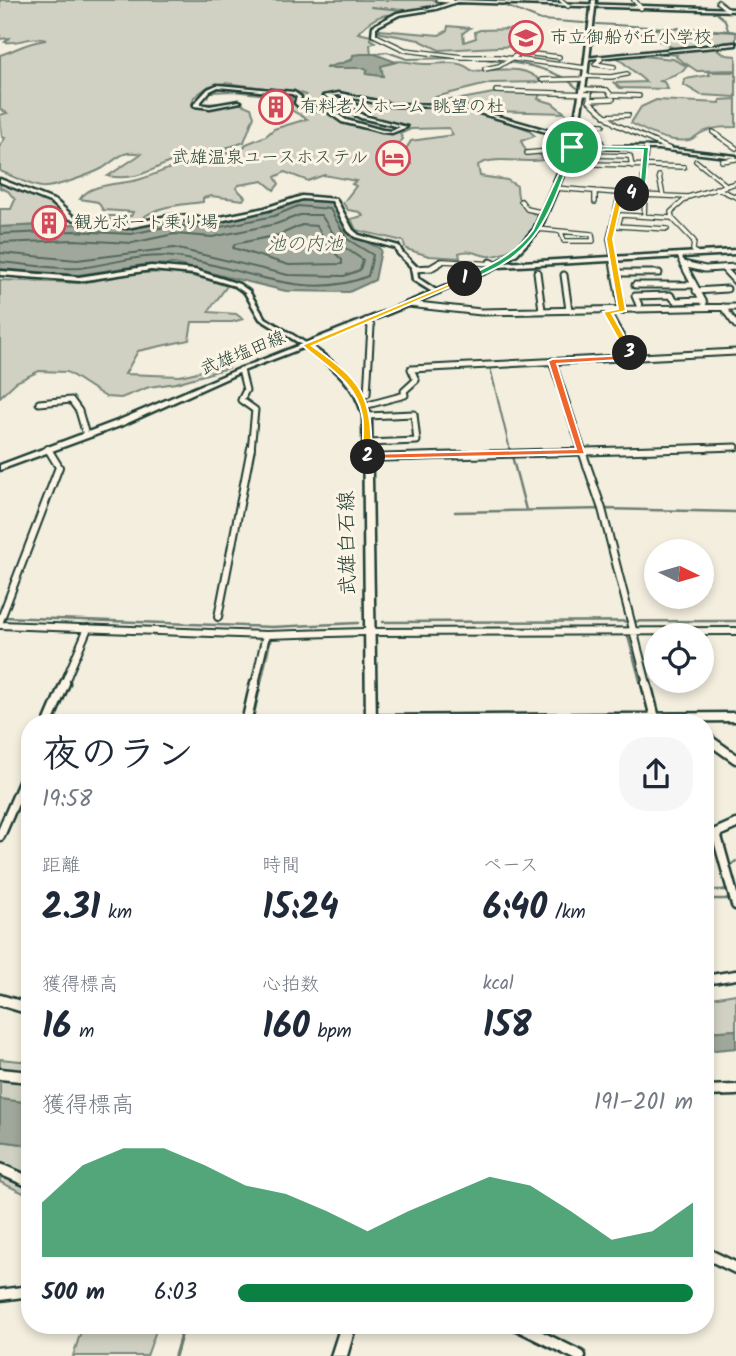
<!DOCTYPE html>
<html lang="ja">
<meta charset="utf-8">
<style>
:root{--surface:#fff;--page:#f6f6f7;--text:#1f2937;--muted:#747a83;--accent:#0b8043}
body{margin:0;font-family:Kalam,"Klee One",sans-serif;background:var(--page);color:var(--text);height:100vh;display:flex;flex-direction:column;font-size:26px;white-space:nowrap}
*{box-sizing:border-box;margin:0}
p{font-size:23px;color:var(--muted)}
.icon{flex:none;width:38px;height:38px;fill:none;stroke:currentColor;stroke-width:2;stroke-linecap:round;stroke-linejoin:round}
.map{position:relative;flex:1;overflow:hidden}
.drawer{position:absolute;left:21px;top:714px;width:693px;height:620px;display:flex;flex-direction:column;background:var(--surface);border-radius:28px;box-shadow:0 4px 10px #0003}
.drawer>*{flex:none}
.needle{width:46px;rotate:95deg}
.buttons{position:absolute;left:644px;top:539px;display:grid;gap:14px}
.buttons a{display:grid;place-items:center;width:70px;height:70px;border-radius:50%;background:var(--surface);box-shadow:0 4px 10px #0003;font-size:35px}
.pin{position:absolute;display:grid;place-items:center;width:60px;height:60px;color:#fff;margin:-30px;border:4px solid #fff;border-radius:50%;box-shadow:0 2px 7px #0007}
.km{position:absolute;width:35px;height:35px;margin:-18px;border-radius:50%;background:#222;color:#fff;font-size:19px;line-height:35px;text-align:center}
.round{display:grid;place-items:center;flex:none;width:74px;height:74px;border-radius:28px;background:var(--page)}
.headline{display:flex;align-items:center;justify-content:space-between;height:119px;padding:0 21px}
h1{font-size:38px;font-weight:600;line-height:52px}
.figures{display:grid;grid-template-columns:repeat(3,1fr);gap:10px;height:119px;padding:7px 21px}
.figures div{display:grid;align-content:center}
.figures b{font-size:35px;font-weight:600}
.figures small{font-size:19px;font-weight:400}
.figures p{font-size:19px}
.chart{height:196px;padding:14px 21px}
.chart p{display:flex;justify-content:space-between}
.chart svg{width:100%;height:126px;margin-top:7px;fill:var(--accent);opacity:.7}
ul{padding:0 21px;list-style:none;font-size:23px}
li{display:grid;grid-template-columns:112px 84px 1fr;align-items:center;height:52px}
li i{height:18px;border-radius:9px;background:var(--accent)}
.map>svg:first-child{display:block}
</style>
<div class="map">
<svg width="736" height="1356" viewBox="0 0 736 1356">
<rect width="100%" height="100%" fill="#f3eede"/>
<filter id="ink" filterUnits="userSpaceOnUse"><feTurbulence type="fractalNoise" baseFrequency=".0143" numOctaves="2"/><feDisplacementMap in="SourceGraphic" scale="14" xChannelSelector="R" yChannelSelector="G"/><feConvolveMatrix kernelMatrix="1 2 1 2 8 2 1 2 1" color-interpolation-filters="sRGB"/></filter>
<g filter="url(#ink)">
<path fill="#d0d1c2" stroke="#78877b" stroke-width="2" fill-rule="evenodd" d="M0 0H446L441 6 393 15C379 13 367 23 358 33L371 36 370 39 375 42 370 45 371 54C357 55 343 64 329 68H365L368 69 366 74 382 76 381 66C403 57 404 63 424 64 441 65 459 58 472 71 493 71 526 63 541 82L491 83 431 98 456 100 504 91 540 94 538 99 552 103 565 113 492 111 487 114 527 129 535 136 521 141 526 151 541 155 542 160C522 164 496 155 478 165L480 176 507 180 517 186C517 205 523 208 538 216 535 235 507 258 487 256 476 254 470 249 459 253L460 258 429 256 406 249 403 241 356 230 351 219 363 216 360 212 348 210 343 203 356 186 352 184 356 181 324 175 308 181 285 172 275 177 279 184 274 190 263 181 239 185 236 188 245 197 243 200 211 196 203 198V202C182 205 151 205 137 224L108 221 105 216H131L133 212 103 210 98 202 80 199C91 182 123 185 141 179 174 168 204 151 241 153L246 144 266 136 274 129 307 119 291 110 292 98 233 91 211 92 219 87 292 94 297 97 301 107 330 113 339 120H348L336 111 305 106 306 95 298 92 225 83 209 86 194 97 192 104 239 103 251 108 254 116 244 142C226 150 206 151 186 156 156 165 142 182 108 176L141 154C123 149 117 159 103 168 92 174 52 189 41 187 27 185 13 176 0 171V146L5 138 2 137 0 115 7 113 0 109V55C19 49 24 43 46 40 32 35 19 44 5 42L9 38 0 39ZM449 128 453 135 411 141 406 149 411 164 400 166 386 164 383 158 403 139 400 134 411 129Z
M448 26 470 28 463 33 464 42 476 38 475 32 480 30 517 29 519 46 439 50 419 40 381 33 379 30 439 35 447 31Z
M684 28 731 31 736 32V41L676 49 641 33 653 29Z
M715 48 726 55 736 56V70L697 71 676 57 677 55 658 53Z
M632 55 673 59 687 66 683 71 660 81 664 82 668 89 620 88 614 83 646 82 618 58Z
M708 72H736V97L701 95 684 85 685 79 710 75Z
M736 99V127C724 127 714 127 703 132 698 134 694 139 689 140 668 143 649 133 631 123L641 107 656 100 720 103V100Z
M0 182 53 202 70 219 63 224 0 227V209H11L15 200 8 191 0 188Z
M171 272 206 279 227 286 208 312 236 314 243 319 232 322H192L189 340 138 351 125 374 180 376 215 368 223 360 229 363 228 368 176 383 149 387 121 398 106 397 67 372 39 371 16 382 0 397V280L80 283 138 273Z
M736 994V1030L705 1032V999Z
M0 1059 30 1062V1103L0 1099Z
M0 1141 30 1145V1196L0 1182Z
M83 1325H158L147 1356H73Z"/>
<path fill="#a0a89b" stroke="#6c7d72" stroke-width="2" d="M361 54H375L396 62 381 66 383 76 366 74 368 70 365 68H325L352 60 353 55Z
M297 199 333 202 352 235 379 248 381 250 375 280 349 292 286 291 174 264 142 265 78 275 0 269V227L73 224 131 227 168 218 215 221 272 209Z
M736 1030V1048L705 1051V1032Z
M0 1099 30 1103V1145L0 1141Z"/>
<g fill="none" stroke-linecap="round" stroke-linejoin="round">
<path stroke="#53685d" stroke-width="2" d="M302 225 317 226 327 245 342 260V264L289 265 233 248 235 244 279 235Z
M0 234 74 231 131 234 174 225 211 229 274 216 298 206 330 209 347 239 373 255 368 276C305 303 239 266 175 257 144 253 111 264 80 268 54 270 26 264 0 262
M0 243 74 240 132 243 174 234 212 237 276 224 300 215H321L341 245 363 260 360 270 344 276 288 275 174 248 77 260 0 253"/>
<path stroke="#6c7d72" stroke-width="2" d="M498 3 541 20 584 23
M371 7 415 11
M433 10 454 4 476 3
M714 11 725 20 728 30
M597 24 736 32
M375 54 387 52 407 59 456 58
M477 58C509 63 553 64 577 88
M692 194 733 182
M622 195 612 239 623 305
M622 344 626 355
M408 366H423
M490 367 510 450"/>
<path stroke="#6c7d72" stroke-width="2.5" d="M509 448 510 451
M437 453 465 452
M512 456 526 510
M455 512 604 509 736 512
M3 617 272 627 358 623
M383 622 736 621
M628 636 648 711
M252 723 271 637
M729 867 736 861
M705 890H726
M705 899H733"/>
<path stroke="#6c7d72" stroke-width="3.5" d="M175 1356 184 1325"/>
<g stroke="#1f3d34" stroke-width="6">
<path id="minor-far4" d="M438 0 452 1
M561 0 568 6
M634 0 641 8
M718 2 728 10
M374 35 405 50 462 57H498L586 68
M533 54 559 57
M599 58 601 59 595 64 614 67
M485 69 499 66 517 55
M585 76 611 77 627 74
M542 80 584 79
M584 89 607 90 611 95 639 96
M496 91 590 94 589 101 615 124 670 149
M589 100 613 99
M605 116 628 115
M576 124 603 125
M713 132 736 148
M597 133 604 148
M527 153 571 149
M696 161 725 184
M722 161 736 159
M566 163 684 167
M592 164 590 155 630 156 632 166
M659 176 663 196
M555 188 642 195 646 148
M716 188 736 197
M595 191V202
M642 195 688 197
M521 201 527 209 545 213
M644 216 645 195
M537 229 592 234 593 241H564L561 232
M667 229 618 226 621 215 672 218
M697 254 693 250 694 241 672 218 671 212 688 197 736 183
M679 255 683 264
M438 264 443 261 495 264
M614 264 609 239 620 193"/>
</g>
<g stroke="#1f3d34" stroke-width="9">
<path id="minor-far3" d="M490 262 497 265
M613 262 622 311
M682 262 704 303
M683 264 705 269 736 267
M723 268 736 282
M414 269 431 268 441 262
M537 272 542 310
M617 273H659
M564 275 569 310
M635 285H692
M696 291 727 289
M408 304 481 312 736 307
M639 305 635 296 670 295 676 301 702 300
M723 307 736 325
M607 311 632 357
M552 361 582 450
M241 370 246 390 241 400 255 410 251 450
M361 396 367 394 371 326 366 321
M39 403 71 400 79 411 86 435
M364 406 405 395 404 391 416 380 411 369 736 352
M367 416 414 414 417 441 368 443
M647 450 736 447"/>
</g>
<g stroke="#1f3d34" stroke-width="10">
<path id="minor-far2" d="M581 448 602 509 647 684
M368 458 706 448
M218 617 251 448
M0 621 59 467 48 449
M0 625 266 635 364 632 736 631
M64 684 88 628
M255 684 266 635"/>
</g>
<g stroke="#1f3d34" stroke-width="13">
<path id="minor-far1" d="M646 683 655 718
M371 720 736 717
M48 723 65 683
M246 723 255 683
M705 737 736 759
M736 824 716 833 736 905
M0 836 30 766
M705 980 736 975"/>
</g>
<g stroke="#1f3d34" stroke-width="15">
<path id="minor" d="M0 1000 30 1009
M0 1074 30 1077
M705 1091 736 1090
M0 1169 30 1182
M705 1253 736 1268
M0 1295 30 1291
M517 1325 580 1356"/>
</g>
<g stroke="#1f3d34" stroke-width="5">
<path id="tertiary" d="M457 0 736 9V11L457 2 436 9 399 15 376 27V35L374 36 372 35 373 26 397 13 435 7Z
M736 43V45L587 59 585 58Z
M217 85 294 92 301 97 299 103 301 104 331 110 346 120 382 130 392 131 400 127 361 118 355 115 356 109 353 107 323 96 339 93 391 104 458 105 575 138 571 139 458 107 391 106 339 95 331 96 357 105 360 109 359 113 364 116 407 127 392 133 382 132 342 122 328 112 298 106 295 103 297 97 292 94 218 87 210 91 199 104 210 106 239 101 241 102 210 108 194 106V104L208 89Z
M572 146 658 147 736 156V158L658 149 570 148V147Z
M0 179 56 201 74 217 127 224 173 215 211 219 265 208 302 196 336 199 353 230 359 235 399 246 402 252 417 267 418 278 439 292 434 293 413 280 411 267 398 254 395 248 355 237 348 231 332 201 302 199 268 210 211 223 173 219 127 228 70 219 52 203 0 182Z
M151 266 195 270 239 284 249 291 264 317 309 345 304 346 260 319 245 293 235 286 194 274 151 270 79 281 0 275V271L79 277Z"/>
</g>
<g stroke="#1f3d34" stroke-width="5">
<path id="secondary" d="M592 0H596L587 76 575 147 540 230 517 254 503 263 736 250V254L498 267 490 271 410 305 310 345C337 364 361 383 371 416L376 723H366L363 416C354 382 332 367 305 347L243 371 123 425 0 470V465L117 421 239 369 406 303 486 269 513 252 534 229 569 147 583 76Z
M341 1325H356L347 1356H331Z"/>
</g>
<use href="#minor-far4" stroke="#fcf5e5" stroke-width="3.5"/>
<use href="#minor-far3" stroke="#fcf5e5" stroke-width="5"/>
<use href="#minor-far2" stroke="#fcf5e5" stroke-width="6"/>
<use href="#minor-far1" stroke="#fcf5e5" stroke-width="8"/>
<use href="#minor" stroke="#fcf5e5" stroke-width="10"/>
<use href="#tertiary" fill="#fcf5e5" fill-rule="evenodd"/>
<use href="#secondary" fill="#fcf5e5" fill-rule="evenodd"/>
</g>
</g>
<path fill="#22a559" stroke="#fff" stroke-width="2" d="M572 145 575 147C553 200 545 246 488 272 480 276 471 281 463 281V278C489 266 516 254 533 230Z"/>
<path fill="#f5b400" stroke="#fff" stroke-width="2" d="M463 278 469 279 312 346C364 382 371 395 372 457L364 458C361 445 365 429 362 415 356 381 325 366 302 345Z"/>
<path fill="#f0652b" stroke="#fff" stroke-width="2" d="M630 351 634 353 635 359 557 364 585 454 368 459 363 457 368 454 576 449 548 361 552 359 627 355Z"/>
<path fill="#f5b400" stroke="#fff" stroke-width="2" d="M620 191 635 194 623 195 613 239 626 311 612 314 634 353 630 356 626 353 603 312 618 309 606 239 617 193Z"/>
<path fill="#22a559" stroke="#fff" stroke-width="2" d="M569 146 649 147 645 195 628 194 639 193 643 150 572 149Z"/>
<defs>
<g id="school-ring" transform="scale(1.75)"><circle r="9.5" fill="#fcf5e5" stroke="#d1495b" stroke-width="1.5"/><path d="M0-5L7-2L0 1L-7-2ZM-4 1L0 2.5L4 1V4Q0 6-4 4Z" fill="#d1495b"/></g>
<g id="building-ring" transform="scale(1.75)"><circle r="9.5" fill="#fcf5e5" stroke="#d1495b" stroke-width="1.5"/><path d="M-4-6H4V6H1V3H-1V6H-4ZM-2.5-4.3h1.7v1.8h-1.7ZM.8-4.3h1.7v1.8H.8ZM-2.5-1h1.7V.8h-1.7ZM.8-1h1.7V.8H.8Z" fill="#d1495b"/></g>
<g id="hotel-ring" transform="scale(1.75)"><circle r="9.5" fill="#fcf5e5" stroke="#d1495b" stroke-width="1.5"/><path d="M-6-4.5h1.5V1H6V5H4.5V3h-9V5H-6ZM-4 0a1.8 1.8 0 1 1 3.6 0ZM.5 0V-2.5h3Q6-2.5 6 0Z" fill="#d1495b"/></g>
</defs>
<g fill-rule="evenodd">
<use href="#school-ring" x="526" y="38"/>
<use href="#building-ring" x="276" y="107"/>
<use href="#hotel-ring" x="393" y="158"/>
<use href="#building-ring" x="49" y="223"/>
</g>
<g text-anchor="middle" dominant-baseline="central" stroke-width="6" stroke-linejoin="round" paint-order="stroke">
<g font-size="18" fill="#1f3d34" stroke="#fcf5e5" text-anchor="start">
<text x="550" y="38">市立御船が丘小学校</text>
<text x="300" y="107">有料老人ホーム 眺望の杜</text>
<text x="368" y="158" text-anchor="end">武雄温泉ユースホステル</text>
<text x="74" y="223">観光ボート乗り場</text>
</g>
<g font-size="18" fill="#1f3d34" stroke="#fcf5e5">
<text transform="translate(243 354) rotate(-22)">武雄塩田線</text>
</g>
<g font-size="19" font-style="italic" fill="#465d53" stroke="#fcf5e5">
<text x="305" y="245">池の内池</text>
</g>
<g font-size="21" fill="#1f3d34" stroke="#fcf5e5">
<text transform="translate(348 543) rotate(-91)">武雄白石線</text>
</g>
</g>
</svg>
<div class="buttons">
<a><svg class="needle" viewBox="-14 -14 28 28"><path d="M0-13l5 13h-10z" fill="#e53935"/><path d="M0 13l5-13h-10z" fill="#747a83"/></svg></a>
<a><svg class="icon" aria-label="locate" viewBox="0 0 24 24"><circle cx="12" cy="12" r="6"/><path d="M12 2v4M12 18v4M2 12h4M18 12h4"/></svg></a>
</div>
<div class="pin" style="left:572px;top:147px;background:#1e9e55"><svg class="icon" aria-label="arrive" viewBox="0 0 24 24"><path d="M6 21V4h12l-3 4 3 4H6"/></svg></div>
<b class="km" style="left:465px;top:279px">1</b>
<b class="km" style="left:368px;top:457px">2</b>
<b class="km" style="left:630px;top:353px">3</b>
<b class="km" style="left:632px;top:194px">4</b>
<section class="drawer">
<div class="headline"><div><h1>夜のラン</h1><p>19:58</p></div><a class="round"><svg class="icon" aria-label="share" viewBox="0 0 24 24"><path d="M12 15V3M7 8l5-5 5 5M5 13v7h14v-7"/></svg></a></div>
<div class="figures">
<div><p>距離</p><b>2.31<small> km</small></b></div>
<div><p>時間</p><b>15:24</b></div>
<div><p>ペース</p><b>6:40<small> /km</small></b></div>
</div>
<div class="figures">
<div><p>獲得標高</p><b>16<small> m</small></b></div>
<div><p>心拍数</p><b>160<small> bpm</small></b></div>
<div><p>kcal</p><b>158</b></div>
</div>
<div class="chart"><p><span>獲得標高</span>191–201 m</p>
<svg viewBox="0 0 160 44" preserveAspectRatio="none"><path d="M0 44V25L10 12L20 6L30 6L40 12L50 19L60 22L70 28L80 35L90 28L100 22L110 16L120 19L130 28L140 38L150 35L160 25V44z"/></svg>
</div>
<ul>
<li><b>500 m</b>6:03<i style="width:100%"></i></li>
</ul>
</section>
</div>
